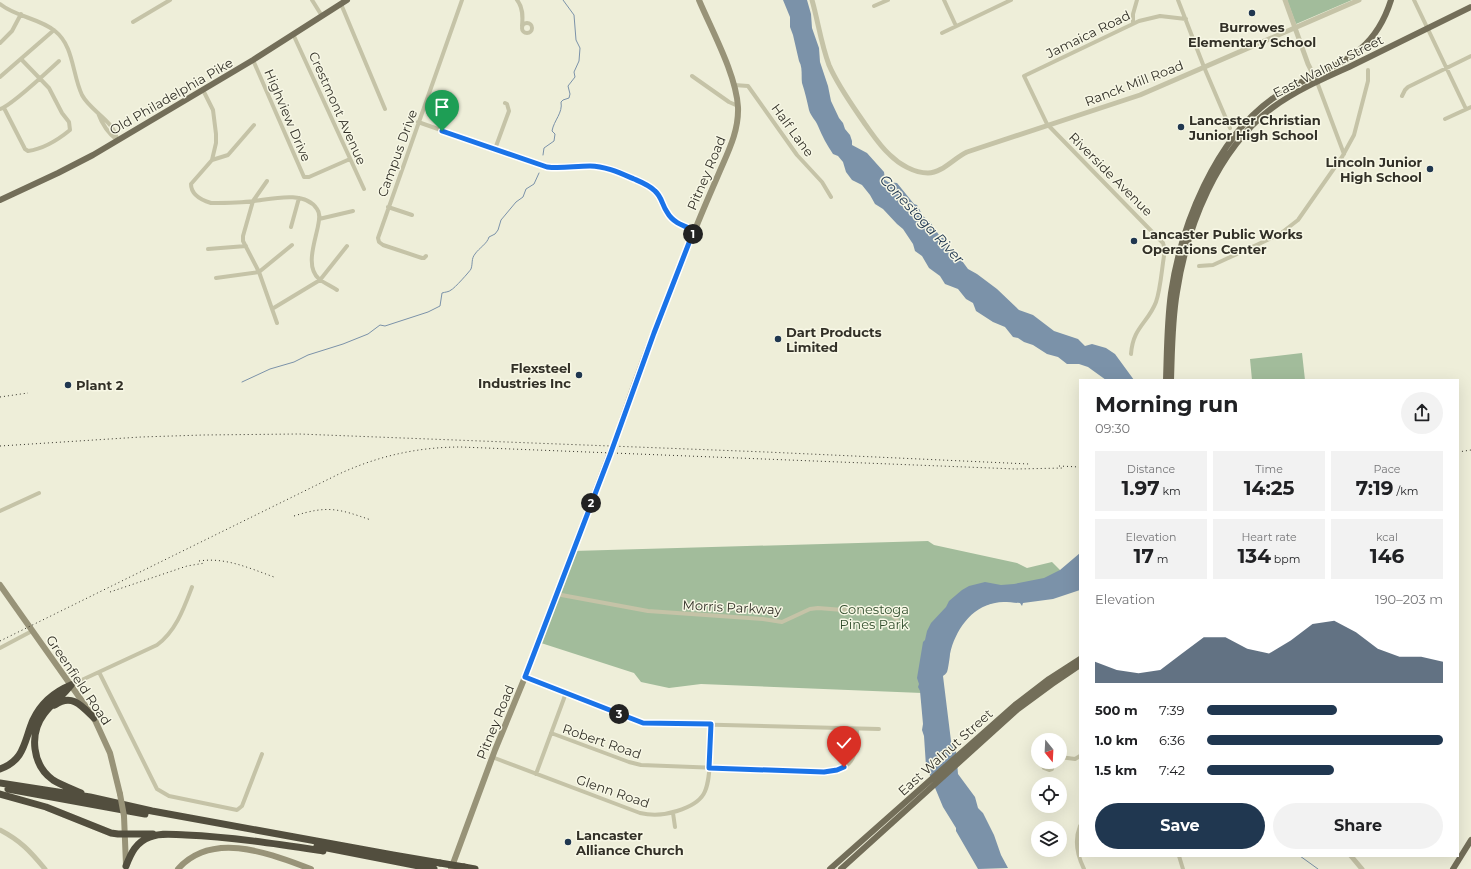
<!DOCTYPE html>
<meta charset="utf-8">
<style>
:root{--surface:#fff;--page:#f2f2f2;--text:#202124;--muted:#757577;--accent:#203750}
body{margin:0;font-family:Montserrat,sans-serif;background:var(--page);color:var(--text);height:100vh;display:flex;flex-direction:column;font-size:15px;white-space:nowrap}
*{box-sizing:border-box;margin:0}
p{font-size:13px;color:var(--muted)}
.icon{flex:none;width:22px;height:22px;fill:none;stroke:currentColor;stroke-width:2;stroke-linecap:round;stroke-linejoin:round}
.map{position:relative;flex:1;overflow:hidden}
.drawer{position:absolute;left:1079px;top:379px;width:380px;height:478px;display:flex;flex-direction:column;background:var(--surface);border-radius:0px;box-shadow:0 4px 16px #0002}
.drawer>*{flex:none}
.needle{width:26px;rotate:162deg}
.fabs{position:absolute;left:1031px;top:733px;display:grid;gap:8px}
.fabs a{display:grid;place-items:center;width:36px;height:36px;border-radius:50%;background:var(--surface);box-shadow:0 4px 16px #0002;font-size:20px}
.pin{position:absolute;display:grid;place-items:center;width:34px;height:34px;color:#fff;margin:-41px -17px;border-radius:50% 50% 50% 0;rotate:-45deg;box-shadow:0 0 4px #0007}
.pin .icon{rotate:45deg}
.km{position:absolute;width:20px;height:20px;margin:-10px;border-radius:50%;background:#222;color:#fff;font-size:11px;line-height:20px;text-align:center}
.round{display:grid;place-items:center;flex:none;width:42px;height:42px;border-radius:21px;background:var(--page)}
.summary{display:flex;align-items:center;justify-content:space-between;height:68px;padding:0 16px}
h1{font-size:22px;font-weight:700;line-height:30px}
.stats{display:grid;grid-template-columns:repeat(3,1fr);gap:6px;height:68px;padding:4px 16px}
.stats div{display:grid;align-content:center;border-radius:0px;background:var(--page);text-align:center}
.stats b{font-size:20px;font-weight:700}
.stats small{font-size:11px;font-weight:400}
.stats p{font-size:11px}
.chart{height:112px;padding:8px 16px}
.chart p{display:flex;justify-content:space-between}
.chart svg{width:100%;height:72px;margin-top:4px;fill:var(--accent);opacity:.7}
.action{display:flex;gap:8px;margin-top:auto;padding:8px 16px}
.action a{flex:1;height:46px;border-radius:24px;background:var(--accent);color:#fff;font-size:16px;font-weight:700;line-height:46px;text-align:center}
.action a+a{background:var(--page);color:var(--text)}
ul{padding:0 16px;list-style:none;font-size:13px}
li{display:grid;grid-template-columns:64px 48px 1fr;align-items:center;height:30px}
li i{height:10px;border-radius:5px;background:var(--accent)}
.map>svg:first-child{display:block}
</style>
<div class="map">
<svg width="1471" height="869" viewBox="0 0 1471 869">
<rect width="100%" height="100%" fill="#eeeed9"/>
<path fill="#a2bc9b" d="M1287 0H1352L1296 24Z
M1302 353 1305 380H1252L1250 359Z
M928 541 934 545 1017 563 1027 568 1052 562 1070 580 959 613 922 693 701 684 669 688 641 682 634 673 541 643 573 551Z"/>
<path fill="#7b92a9" d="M783 0H807L811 14 812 28 819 48 820 62 828 86 831 101 839 118 843 123 845 129 850 135 852 141V145L867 153 884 172 885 180 888 182 897 183 914 204 917 205 923 216 930 222 939 235 945 239 949 248 954 250 968 269 977 274 997 289 1019 310 1033 315 1054 331 1078 339 1085 346 1092 344 1106 348 1115 354 1134 380H1106L1088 367 1079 364H1067L1058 357 1047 354 1033 345 1024 342 1018 338 1013 337 1005 327 993 322 976 311 973 303 966 299 958 289 945 284 940 276 929 268 922 256 915 251 913 244 903 229 897 224 883 209 875 204 870 195 862 185 852 180 846 172 843 162 838 156 833 154C827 145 822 136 818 126 816 120 811 117 809 110 807 101 805 92 802 83 801 76 803 68 799 61L793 35 790 27V17Z
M1080 553V590L1053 599 1023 603 1022 606 1020 603C1012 603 1003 601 995 603 971 607 955 631 950 654 950 656 948 670 947 672 946 674 944 675 943 676L951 741 954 750 956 751 958 774 975 797 978 808 983 813 994 835 1001 855 1008 868 978 869 956 831V828L943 807 926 766 924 736 922 730 923 724 920 691 918 687 919 684 917 678 923 642 925 640 927 631 931 623 946 607 949 601 962 590 969 586 985 582 1001 585 1014 584 1044 578 1060 570Z"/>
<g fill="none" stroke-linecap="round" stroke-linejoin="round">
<path stroke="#7b92a9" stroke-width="1" d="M543 155 544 148 554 141 555 134 552 131C554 120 563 113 561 102L563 100 569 98 570 94 568 86 575 77 574 72 579 61 580 48 576 40 574 15 563 0
M242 382 270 369 294 362 308 355 343 344 368 334 380 325 385 326 428 312 440 306 442 293C445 292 449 292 451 290 454 289 470 271 471 269 473 263 471 259 475 254 479 248 487 244 489 237L495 234 498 230 501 220 516 202 523 197 526 189 534 184 539 173
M1300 856 1318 869"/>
<path stroke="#c5c3a7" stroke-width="4" d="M312 0 322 16
M517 0C523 7 523 16 522 26
M944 0 956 26
M1178 0 1204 67 1230 128
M1414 0 1466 109
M0 4C16 17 39 18 55 31 74 46 72 74 82 95 91 112 114 120 117 140
M341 4 385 109
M874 6 888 0
M133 22 170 0
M522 28a5 5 0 1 1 10 0a5 5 0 1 1-10 0Z
M1133 23V14L1137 0
M942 33 1011 0
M293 34 364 189
M0 43 12 31 21 14
M253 60 304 177H309L350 159
M692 76 729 102 738 106
M0 77 54 30
M1317 82 1344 154
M734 85 748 86 797 155 822 182 831 197
M203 90 213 110 216 134V143L212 160 191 184C191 195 201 200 211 203 225 203 240 203 254 201 271 199 305 190 317 209 321 214 319 220 318 226 315 242 305 267 319 279 324 283 331 286 337 290
M1402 96 1405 90 1408 87 1471 56
M4 108 25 149 28 151C43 149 59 139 70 130L69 122 62 113 49 88 21 59
M0 109C11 106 48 71 59 61
M98 113C102 124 108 133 117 140
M1445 119 1471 107
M418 122 547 167C562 169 575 166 590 166 606 166 620 173 634 179 641 182 650 185 655 191 662 197 662 205 667 212 673 223 684 226 694 230
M495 149 509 111 507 104 505 103
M212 160 228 155 254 125
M267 181 253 201 243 236V241L259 272 277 323
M388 207 412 215
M319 219 353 211
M291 227 299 198
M208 249 246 246
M426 256 424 258H422L383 245 379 242 378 238 462 0
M1199 266 1213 265 1250 248 1280 234 1298 220 1342 157 1354 135 1368 81V70
M216 278 259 272 292 245
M272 309 320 280 347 246
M1131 354C1133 327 1148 323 1156 302 1161 288 1162 265 1165 250L1163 243 1047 124 1024 76 1139 21 1160 16 1186 19
M0 511 39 493
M556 594 648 611 763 619 782 622 810 609 818 608 868 612 892 615 897 620V626
M0 648 32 631
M99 672 157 789 169 796 237 810 242 806 262 754
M525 677 643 723 879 729
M71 685 157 645C176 631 184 608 192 587
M551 733 629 762 641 765 821 772C854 771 856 758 857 729
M492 757 640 813C653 816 665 815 677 811 706 802 708 791 710 762 710 749 711 737 711 724
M1060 757 1075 759 1080 756
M1044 762 1043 766 1044 768 1049 770 1052 769V762
M536 774 566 693
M673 813 675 827
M1080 826C1074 841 1077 855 1084 869
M1179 856 1183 869"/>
<path stroke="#c5c3a7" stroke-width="5" d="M812 0C818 21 821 44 829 65 838 86 852 105 865 124 873 135 880 146 890 155 899 164 914 173 928 173 942 173 954 158 967 152L1140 95 1359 0
M1285 0 1308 64 1317 82
M0 830C21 841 30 851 45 869
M1351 856 1362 869"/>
<path stroke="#989378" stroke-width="6" d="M615 441C637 372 665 302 693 235 701 214 710 194 719 173 728 152 739 131 738 107 736 74 712 31 699 0
M0 585 94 718 110 753 120 794
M124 816 126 865
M178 869C213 830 270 854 311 869
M451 869 495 750 525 677 609 455"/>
<path stroke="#736e59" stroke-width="6" d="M0 200 58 173 93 155 253 60 347 0
M1166 380C1167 351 1167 322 1171 293 1181 225 1215 140 1272 99 1322 64 1370 67 1391 0
M1171 380C1172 351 1172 321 1177 292 1187 226 1217 150 1272 108 1295 91 1322 79 1349 67 1389 47 1430 27 1471 7
M830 869 1015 705 1049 679 1080 659
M841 869 1018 709 1052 684 1080 665
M1453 869 1471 840"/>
<path stroke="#524e3e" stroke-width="7" d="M71 685C63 696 52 703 44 714 29 734 32 765 53 780 61 785 72 789 81 793
M55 705C72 693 82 706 94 718
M0 769C25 760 24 741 33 720 41 703 54 692 71 685
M0 783 90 797 152 811 393 855 440 863
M8 789 145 814
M0 794 46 807 111 833 118 834H153
M317 846 434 869
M126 866C131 853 136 842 150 837 162 832 174 835 186 835 232 837 277 844 323 851
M464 867 475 869"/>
<path stroke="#323027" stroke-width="1" stroke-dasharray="1 3" stroke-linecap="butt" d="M0 397 28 393
M0 446 141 437 203 435 299 434 766 452 1029 464
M1458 452 1471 450
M1059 466 1080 467
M294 516C328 505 339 509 371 520
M199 561C225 557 249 568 274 577
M110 592 187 566 205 563
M0 641 339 474C378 456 418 447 461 447L1016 469 1064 468"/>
<path stroke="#989378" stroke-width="6" d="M609 455 615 441
M120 794 124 816"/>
<path stroke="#524e3e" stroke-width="7" d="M440 863 464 867"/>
</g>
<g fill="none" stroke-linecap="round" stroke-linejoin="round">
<g stroke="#fff" stroke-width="8">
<path id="route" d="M442 131 547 167C561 169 575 166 590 166 605 166 620 173 634 179 641 182 649 185 655 191 662 197 662 205 667 212 673 223 684 226 694 230L654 333 610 455 525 677 643 723 711 724 709 768 824 772 837 770 844 767"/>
</g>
<use href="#route" stroke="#1a73e8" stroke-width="5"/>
</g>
<g fill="#203750" stroke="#f7f7e5" stroke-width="1.5">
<circle cx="1252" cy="13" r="4"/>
<circle cx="1181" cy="127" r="4"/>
<circle cx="1430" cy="169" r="4"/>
<circle cx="1134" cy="241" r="4"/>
<circle cx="778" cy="339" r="4"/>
<circle cx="579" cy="375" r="4"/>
<circle cx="68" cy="385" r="4"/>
<circle cx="568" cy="842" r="4"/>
</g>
<g text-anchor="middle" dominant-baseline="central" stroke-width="3" stroke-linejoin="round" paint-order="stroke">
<g font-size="13" font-weight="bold" fill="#323027" stroke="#f7f7e5" text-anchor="start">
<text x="1252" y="27" text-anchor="middle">Burrowes<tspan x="1252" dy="15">Elementary School</tspan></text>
<text x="1189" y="120">Lancaster Christian<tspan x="1189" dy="15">Junior High School</tspan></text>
<text x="1422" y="162" text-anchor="end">Lincoln Junior<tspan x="1422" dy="15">High School</tspan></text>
<text x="1142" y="234">Lancaster Public Works<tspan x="1142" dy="15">Operations Center</tspan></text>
<text x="786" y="332">Dart Products<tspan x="786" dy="15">Limited</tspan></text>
<text x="571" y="368" text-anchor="end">Flexsteel<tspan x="571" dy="15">Industries Inc</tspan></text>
<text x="76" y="385">Plant 2</text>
<text x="576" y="835">Lancaster<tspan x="576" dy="15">Alliance Church</tspan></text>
</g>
<g font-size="13" fill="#323027" stroke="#f7f7e5">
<text transform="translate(1088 34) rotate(-26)">Jamaica Road</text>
<text transform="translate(1328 66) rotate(-27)">East Walnut Street</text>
<text transform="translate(1134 83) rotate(-21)">Ranck Mill Road</text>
<text transform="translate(171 96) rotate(-30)">Old Philadelphia Pike</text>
<text transform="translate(338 108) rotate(66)">Crestmont Avenue</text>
<text transform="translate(288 115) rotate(67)">Highview Drive</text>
<text transform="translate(793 130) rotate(54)">Half Lane</text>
<text transform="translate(397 153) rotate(-70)">Campus Drive</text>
<text transform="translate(706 173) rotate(-67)">Pitney Road</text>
<text transform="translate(1111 174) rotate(45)">Riverside Avenue</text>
<text transform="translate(732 607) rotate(3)">Morris Parkway</text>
<text transform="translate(79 680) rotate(56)">Greenfield Road</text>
<text transform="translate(495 722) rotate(-68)">Pitney Road</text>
<text transform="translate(602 741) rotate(19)">Robert Road</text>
<text transform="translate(945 752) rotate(-42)">East Walnut Street</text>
<text transform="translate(613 791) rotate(19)">Glenn Road</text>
</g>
<g font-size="13" fill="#324e2d" stroke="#f7f7e5">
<text x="874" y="609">Conestoga<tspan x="874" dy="15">Pines Park</tspan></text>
</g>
<g font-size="14" font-style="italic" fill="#203750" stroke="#f7f7e5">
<text transform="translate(922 219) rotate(47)">Conestoga River</text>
</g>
</g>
</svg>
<div class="fabs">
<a><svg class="needle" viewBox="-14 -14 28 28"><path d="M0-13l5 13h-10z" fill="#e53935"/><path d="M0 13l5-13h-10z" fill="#757577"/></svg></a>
<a><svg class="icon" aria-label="locate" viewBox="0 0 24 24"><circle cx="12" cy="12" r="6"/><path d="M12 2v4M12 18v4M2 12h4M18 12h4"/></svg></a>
<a><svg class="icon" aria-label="layers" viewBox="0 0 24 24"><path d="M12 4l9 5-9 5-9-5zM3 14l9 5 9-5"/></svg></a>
</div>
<div class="pin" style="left:442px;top:131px;background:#1e9e55"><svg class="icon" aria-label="arrive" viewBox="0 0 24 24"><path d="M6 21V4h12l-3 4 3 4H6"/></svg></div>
<div class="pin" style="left:844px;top:767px;background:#d93025"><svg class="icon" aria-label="check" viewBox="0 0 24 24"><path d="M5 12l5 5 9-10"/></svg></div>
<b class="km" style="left:693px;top:234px">1</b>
<b class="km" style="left:591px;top:503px">2</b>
<b class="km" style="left:619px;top:714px">3</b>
<section class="drawer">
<div class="summary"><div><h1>Morning run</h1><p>09:30</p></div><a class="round"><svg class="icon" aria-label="share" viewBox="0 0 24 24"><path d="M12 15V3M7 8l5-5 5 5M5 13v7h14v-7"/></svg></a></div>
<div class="stats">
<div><p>Distance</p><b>1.97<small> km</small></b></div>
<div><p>Time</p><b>14:25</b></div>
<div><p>Pace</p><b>7:19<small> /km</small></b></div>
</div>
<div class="stats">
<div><p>Elevation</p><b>17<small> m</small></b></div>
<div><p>Heart rate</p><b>134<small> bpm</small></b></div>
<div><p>kcal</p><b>146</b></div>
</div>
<div class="chart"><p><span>Elevation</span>190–203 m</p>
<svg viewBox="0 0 160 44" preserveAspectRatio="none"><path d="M0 44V31L10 36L20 38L30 36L40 26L50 16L60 16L70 23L80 26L90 18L100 8L110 6L120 13L130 23L140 28L150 28L160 31V44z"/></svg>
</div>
<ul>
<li><b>500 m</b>7:39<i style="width:55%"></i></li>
<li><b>1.0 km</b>6:36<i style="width:100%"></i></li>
<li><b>1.5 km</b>7:42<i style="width:54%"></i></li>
</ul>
<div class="action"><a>Save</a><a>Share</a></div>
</section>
</div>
